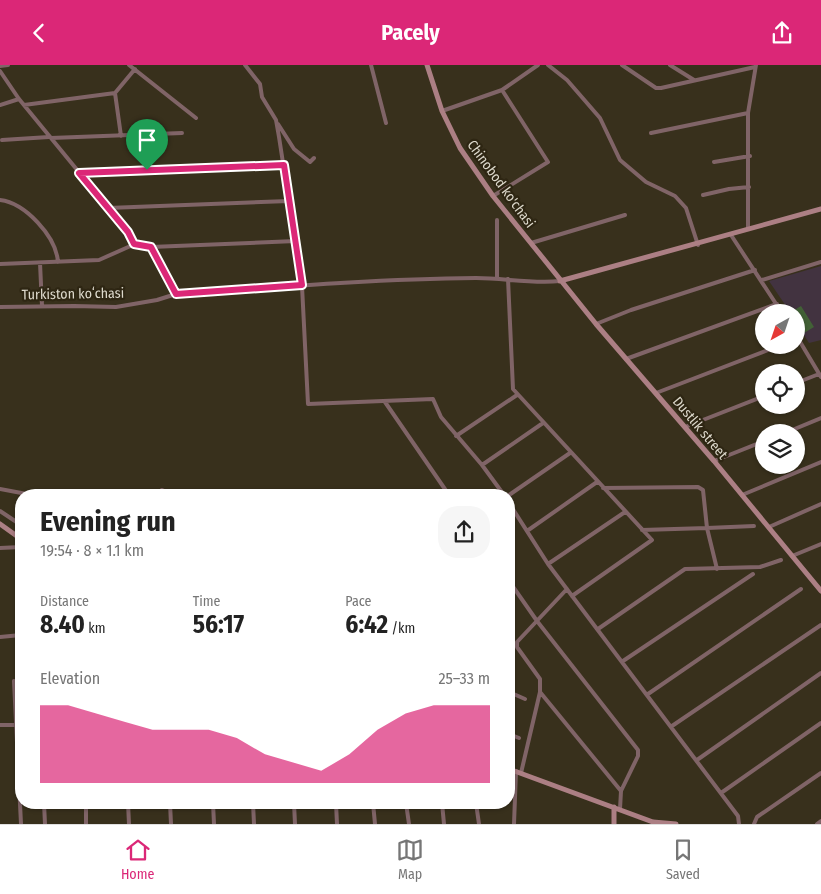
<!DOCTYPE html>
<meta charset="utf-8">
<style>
:root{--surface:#fff;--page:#f6f6f6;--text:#222;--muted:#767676;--line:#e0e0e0;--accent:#db2777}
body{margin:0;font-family:"Fira Sans Condensed",sans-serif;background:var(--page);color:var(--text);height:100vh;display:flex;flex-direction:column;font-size:19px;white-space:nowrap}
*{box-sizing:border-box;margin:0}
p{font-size:16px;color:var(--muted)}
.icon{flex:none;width:28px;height:28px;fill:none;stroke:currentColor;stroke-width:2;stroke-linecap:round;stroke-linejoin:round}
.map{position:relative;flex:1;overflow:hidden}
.drawer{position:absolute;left:15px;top:424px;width:500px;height:320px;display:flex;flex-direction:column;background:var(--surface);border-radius:20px;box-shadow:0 1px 4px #0004}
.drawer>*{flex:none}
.needle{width:32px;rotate:220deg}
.buttons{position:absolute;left:755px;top:239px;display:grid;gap:10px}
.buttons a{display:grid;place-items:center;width:50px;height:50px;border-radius:50%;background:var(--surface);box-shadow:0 1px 4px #0004;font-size:25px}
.pin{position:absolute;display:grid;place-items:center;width:42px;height:42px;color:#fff;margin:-51px -21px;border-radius:50% 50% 50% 0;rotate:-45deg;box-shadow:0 0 5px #0007}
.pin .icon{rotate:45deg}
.round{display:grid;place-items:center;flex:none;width:52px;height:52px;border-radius:20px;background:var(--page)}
.head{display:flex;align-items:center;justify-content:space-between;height:85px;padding:0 25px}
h1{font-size:28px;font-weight:700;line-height:38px}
.figures{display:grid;grid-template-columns:repeat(3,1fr);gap:8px;height:85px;padding:5px 25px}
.figures div{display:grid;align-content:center}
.figures b{font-size:25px;font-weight:700}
.figures small{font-size:14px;font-weight:400}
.figures p{font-size:14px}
.chart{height:140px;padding:10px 25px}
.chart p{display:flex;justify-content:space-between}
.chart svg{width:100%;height:90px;margin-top:5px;fill:var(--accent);opacity:.7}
header{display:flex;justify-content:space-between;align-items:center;height:65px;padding:0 25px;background:var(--accent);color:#fff;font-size:22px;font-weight:700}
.menu{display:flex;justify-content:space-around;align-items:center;height:70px;border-top:1px solid var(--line);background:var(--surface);font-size:14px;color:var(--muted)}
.menu a{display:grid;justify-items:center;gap:2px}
.menu .selected{color:var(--accent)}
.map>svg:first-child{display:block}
</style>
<header><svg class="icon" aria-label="back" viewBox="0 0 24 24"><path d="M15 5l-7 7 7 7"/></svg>Pacely<svg class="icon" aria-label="share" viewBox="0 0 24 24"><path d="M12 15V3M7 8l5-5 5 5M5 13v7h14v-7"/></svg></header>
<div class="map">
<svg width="821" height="759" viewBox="0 0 821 759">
<rect width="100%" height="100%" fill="#38301c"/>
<path fill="#423340" d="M821 201V275L809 278 796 258V248L790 247 769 216Z"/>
<path fill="#426136" d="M801 241 814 262 804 268 796 255V248L791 247Z"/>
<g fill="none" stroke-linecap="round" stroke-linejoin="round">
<path stroke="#806467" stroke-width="4" d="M129 0 196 53
M245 0 260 19 262 32 276 55 279 72 302 221 308 339 433 334 441 352 482 400 504 430
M371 0 386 58
M548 0 567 15 600 53 620 95 646 117 675 131 686 143 698 180
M622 0 656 23H661L755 2
M670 0 694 15
M0 1 8 0
M0 6 19 34 128 167 135 179 151 182 176 229
M115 28 121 71
M0 40 19 34
M24 40 115 28 135 4
M442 46 502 25 538 0
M278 59 294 84 310 97 314 93
M651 68 748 48
M51 73 182 68
M2 75 49 72
M714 97 750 91
M79 108 284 100
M703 130 729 124 749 122
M493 131 548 97 502 25
M0 135C25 138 56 171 58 197
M108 143 289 136
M497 155V213
M748 164V48L756 0
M731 170 782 248
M531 178 625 150
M151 182 296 176
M40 198 42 241
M0 199 99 195 135 179
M508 214 513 324 652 475 572 531
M762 215 821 197
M0 242 74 241 116 242 157 235 176 229C276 222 376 214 476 213 504 213 532 219 560 216
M596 259 631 245 755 205
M796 270 821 312
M626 294 777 239
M796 318 819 309
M656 328 781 280
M385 337 449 430
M685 362 764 331
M785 368 821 353
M456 371 517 330
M714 396 764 376
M482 400 543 358
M603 423 698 422 703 425 707 463 642 465
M0 424 32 430
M154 430 162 425 174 430
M509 430 570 388
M742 430 821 397
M509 438 548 499 738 751 739 759
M0 446 21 460
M769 462 821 439
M527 466 597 417
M0 483 21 482
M792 491 821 479
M548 499 625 447
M717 504 707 463 754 461
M509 516 537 556 638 685V691L621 726 620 744
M598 564 685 504 760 502 781 495
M0 572 21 570
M623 596 753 509
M14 616 21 759
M509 627 525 634
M540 627 621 726
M648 629 801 524
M0 660H21
M672 661 821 560
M509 669 519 673
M697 695 821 608
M521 708 540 627V614L517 582V577L567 524
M721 728 821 658
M44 738 45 759
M86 738V759
M128 738 129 759
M170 738 171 759
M213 738 214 759
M253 738 254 759
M294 738 295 759
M336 738 337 759
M373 738 375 759
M406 738 409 759
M442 738 444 759
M476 738 479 759
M514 759 516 706
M754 759 757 752 821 708
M817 759 821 756"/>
<path stroke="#ac7f84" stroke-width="5" d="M427 0 442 46 460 83 493 131 596 259 714 396 821 526
M560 216 821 144
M0 459 21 474
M509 704 653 757 676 759
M614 759V742"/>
</g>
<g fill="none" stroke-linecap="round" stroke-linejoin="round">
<g stroke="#fff" stroke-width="10">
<path id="route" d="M284 100 302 220 176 229 151 182 134 179 128 167 79 108Z"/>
</g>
<use href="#route" stroke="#db2777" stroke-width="6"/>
</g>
<g text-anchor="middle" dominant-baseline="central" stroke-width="4.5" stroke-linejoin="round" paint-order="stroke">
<g font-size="14" fill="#ddd9cc" stroke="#2e2613">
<text transform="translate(501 119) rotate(54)">Chinobod ko'chasi</text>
<text transform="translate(73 229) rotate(-1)">Turkiston koʻchasi</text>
<text transform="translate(700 363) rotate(50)">Dustlik street</text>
</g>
</g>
</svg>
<div class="buttons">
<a><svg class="needle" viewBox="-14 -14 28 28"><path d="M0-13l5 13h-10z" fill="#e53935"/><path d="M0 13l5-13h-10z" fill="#767676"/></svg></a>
<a><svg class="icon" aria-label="locate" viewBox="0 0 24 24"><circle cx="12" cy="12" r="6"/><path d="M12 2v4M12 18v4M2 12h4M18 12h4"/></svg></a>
<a><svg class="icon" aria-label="layers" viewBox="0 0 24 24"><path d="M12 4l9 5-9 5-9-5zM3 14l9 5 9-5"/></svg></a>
</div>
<div class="pin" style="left:147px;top:105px;background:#1e9e55"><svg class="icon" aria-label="arrive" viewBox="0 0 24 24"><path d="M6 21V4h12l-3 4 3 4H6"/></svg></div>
<section class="drawer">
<div class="head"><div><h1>Evening run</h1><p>19:54 · 8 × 1.1 km</p></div><a class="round"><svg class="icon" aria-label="share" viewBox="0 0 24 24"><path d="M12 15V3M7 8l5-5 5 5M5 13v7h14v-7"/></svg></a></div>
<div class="figures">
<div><p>Distance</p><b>8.40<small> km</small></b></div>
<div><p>Time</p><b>56:17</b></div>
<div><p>Pace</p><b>6:42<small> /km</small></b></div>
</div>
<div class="chart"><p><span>Elevation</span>25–33 m</p>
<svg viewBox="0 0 160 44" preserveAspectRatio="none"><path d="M0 44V6L10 6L20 10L30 14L40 18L50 18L60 18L70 22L80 30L90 34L100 38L110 30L120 18L130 10L140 6L150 6L160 6V44z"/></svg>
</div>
</section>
</div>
<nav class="menu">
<a class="selected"><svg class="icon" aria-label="home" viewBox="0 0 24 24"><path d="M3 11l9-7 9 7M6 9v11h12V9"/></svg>Home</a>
<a><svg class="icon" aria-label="map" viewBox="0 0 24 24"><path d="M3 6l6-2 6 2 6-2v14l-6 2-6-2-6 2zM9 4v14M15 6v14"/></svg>Map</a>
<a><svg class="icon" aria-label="saved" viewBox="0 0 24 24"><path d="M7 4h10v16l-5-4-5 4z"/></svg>Saved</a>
</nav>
